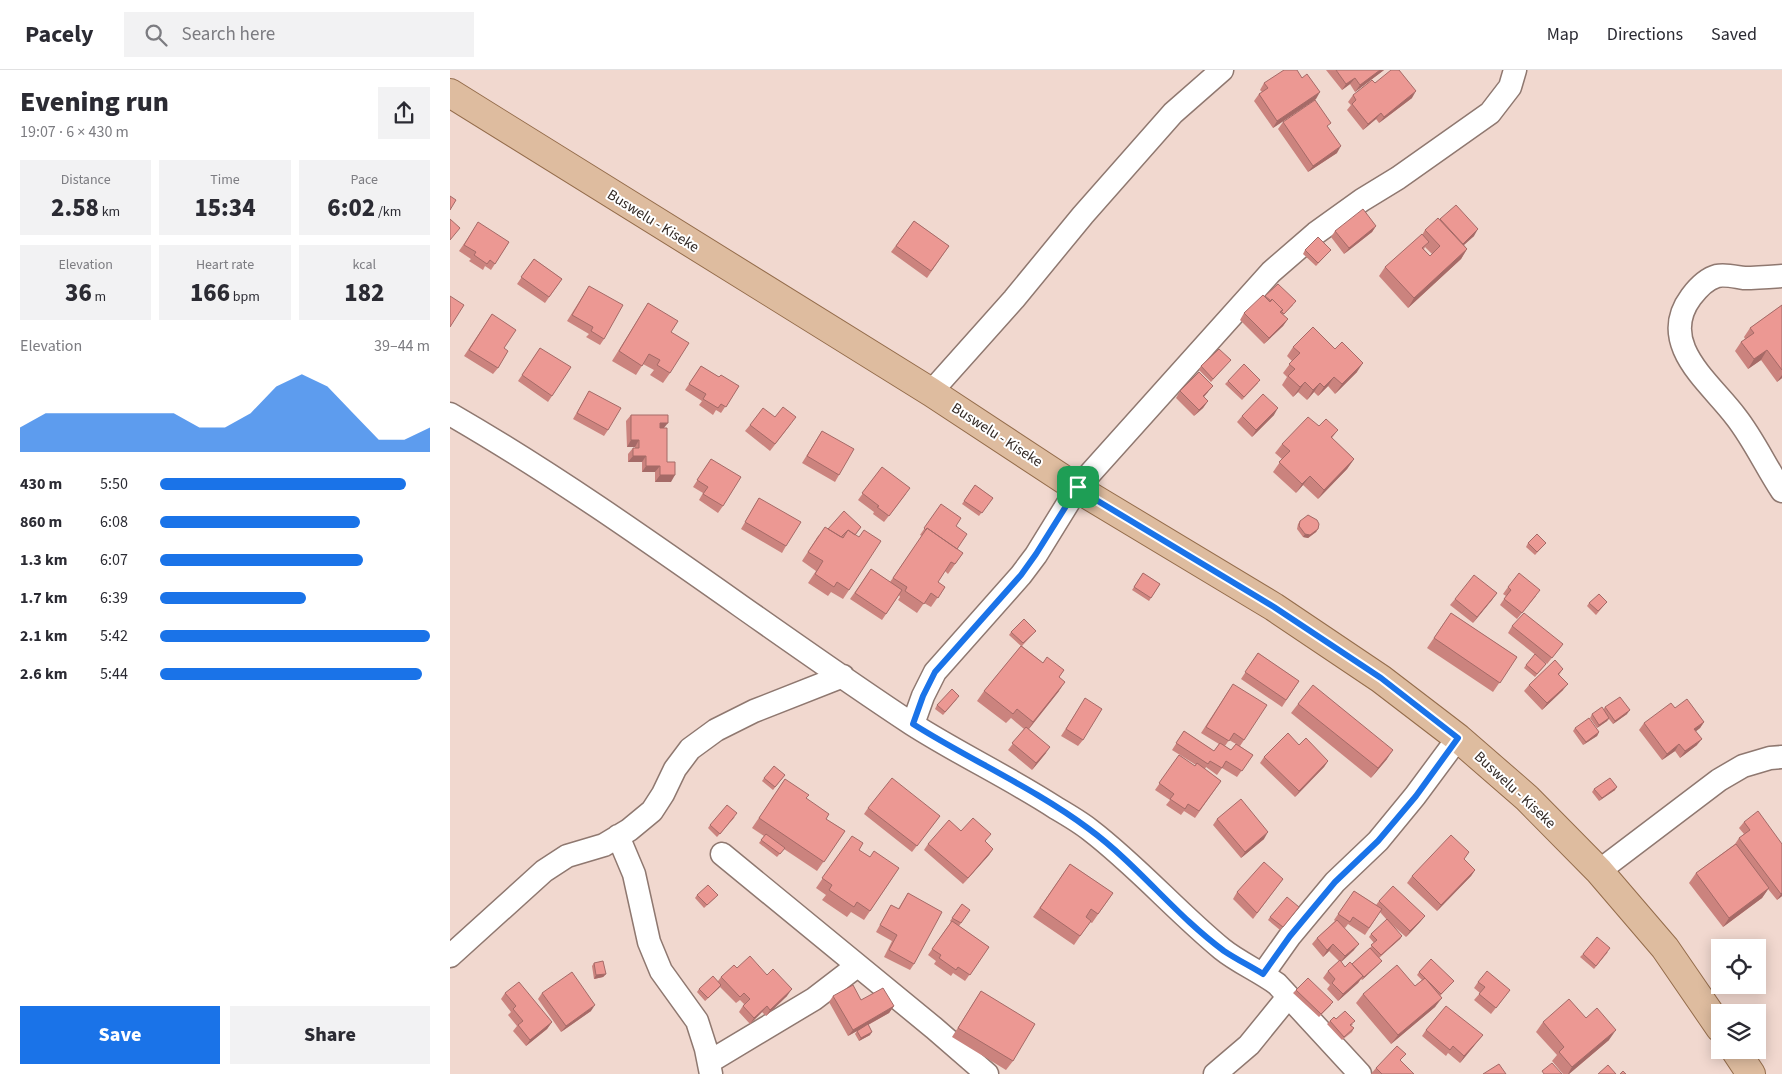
<!DOCTYPE html>
<meta charset="utf-8">
<style>
:root{--surface:#fff;--page:#f2f2f3;--text:#2b2b33;--muted:#7c7c81;--line:#e1e1e2;--accent:#1a73e8}
body{margin:0;font-family:"Source Sans 3",sans-serif;background:var(--page);color:var(--text);height:100vh;display:flex;flex-direction:column;font-size:19px;white-space:nowrap}
*{box-sizing:border-box;margin:0}
p{font-size:16px;color:var(--muted)}
.icon{flex:none;width:28px;height:28px;fill:none;stroke:currentColor;stroke-width:2;stroke-linecap:round;stroke-linejoin:round}
.map{position:relative;flex:1;overflow:hidden}
.side{display:flex;flex-direction:column;background:var(--surface);width:450px}
.side>*{flex:none}
.controls{position:absolute;left:1261px;top:869px;display:grid;gap:10px}
.controls a{display:grid;place-items:center;width:55px;height:55px;border-radius:0px;background:var(--surface);box-shadow:0 2px 12px #0003;font-size:25px}
.pin{position:absolute;display:grid;place-items:center;width:42px;height:42px;color:#fff;margin:-21px;border-radius:10px;box-shadow:0 2px 8px #0006}
.round{display:grid;place-items:center;flex:none;width:52px;height:52px;border-radius:0px;background:var(--page)}
.head{display:flex;align-items:center;justify-content:space-between;height:85px;padding:0 20px}
h1{font-size:28px;font-weight:800;line-height:38px}
.figures{display:grid;grid-template-columns:repeat(3,1fr);gap:8px;height:85px;padding:5px 20px}
.figures div{display:grid;align-content:center;border-radius:0px;background:var(--page);text-align:center}
.figures b{font-size:25px;font-weight:800}
.figures small{font-size:14px;font-weight:400}
.figures p{font-size:14px}
.chart{height:140px;padding:10px 20px}
.chart p{display:flex;justify-content:space-between}
.chart svg{width:100%;height:90px;margin-top:5px;fill:var(--accent);opacity:.7}
.cta{display:flex;gap:10px;margin-top:auto;padding:10px 20px}
.cta a{flex:1;height:58px;border-radius:0px;background:var(--accent);color:#fff;font-size:20px;font-weight:800;line-height:58px;text-align:center}
.cta a+a{background:var(--page);color:var(--text)}
ul{padding:0 20px;list-style:none;font-size:16px}
li{display:grid;grid-template-columns:80px 60px 1fr;align-items:center;height:38px}
li i{height:12px;border-radius:6px;background:var(--accent)}
header{display:flex;align-items:center;gap:30px;box-sizing:border-box;height:70px;padding:0 25px;background:var(--surface);border-bottom:1px solid var(--line)}
header strong{font-size:24px}
nav{display:flex;gap:28px;margin-inline-start:auto;font-size:18px}
.search{width:350px;height:45px;background:var(--page);display:flex;align-items:center;gap:12px;box-sizing:border-box;padding:0 18px;border-radius:0px;color:var(--muted);font-size:19px}
main{display:flex;flex:1;min-height:0}
.map>svg:first-child{display:block}
</style>
<header>
<strong>Pacely</strong>
<div class="search"><svg class="icon" aria-label="search" viewBox="0 0 24 24"><circle cx="10" cy="10" r="6"/><path d="M15 15l6 6"/></svg>Search here</div>
<nav><a>Map</a><a>Directions</a><a>Saved</a></nav>
</header>
<main>
<section class="side">
<div class="head"><div><h1>Evening run</h1><p>19:07 · 6 × 430 m</p></div><a class="round"><svg class="icon" aria-label="share" viewBox="0 0 24 24"><path d="M12 15V3M7 8l5-5 5 5M5 13v7h14v-7"/></svg></a></div>
<div class="figures">
<div><p>Distance</p><b>2.58<small> km</small></b></div>
<div><p>Time</p><b>15:34</b></div>
<div><p>Pace</p><b>6:02<small> /km</small></b></div>
</div>
<div class="figures">
<div><p>Elevation</p><b>36<small> m</small></b></div>
<div><p>Heart rate</p><b>166<small> bpm</small></b></div>
<div><p>kcal</p><b>182</b></div>
</div>
<div class="chart"><p><span>Elevation</span>39–44 m</p>
<svg viewBox="0 0 160 44" preserveAspectRatio="none"><path d="M0 44V32L10 25L20 25L30 25L40 25L50 25L60 25L70 32L80 32L90 25L100 12L110 6L120 12L130 25L140 38L150 38L160 32V44z"/></svg>
</div>
<ul>
<li><b>430 m</b>5:50<i style="width:91%"></i></li>
<li><b>860 m</b>6:08<i style="width:74%"></i></li>
<li><b>1.3 km</b>6:07<i style="width:75%"></i></li>
<li><b>1.7 km</b>6:39<i style="width:54%"></i></li>
<li><b>2.1 km</b>5:42<i style="width:100%"></i></li>
<li><b>2.6 km</b>5:44<i style="width:97%"></i></li>
</ul>
<div class="cta"><a>Save</a><a>Share</a></div>
</section>
<div class="map">
<svg width="1332" height="1004" viewBox="0 0 1332 1004">
<rect width="100%" height="100%" fill="#f1d8cf"/>
<g fill="none" stroke-linecap="round" stroke-linejoin="round">
<g stroke="#8f7870" stroke-width="25">
<path id="minor" d="M1332 206C1319 207 1307 208 1294 208 1286 207 1275 204 1267 206 1256 209 1247 219 1241 227 1206 274 1261 313 1286 347 1304 370 1316 397 1332 421
M481 322 564 229 633 145 723 43 772 0
M0 344C161 437 307 552 462 654 509 684 560 708 606 738 618 745 630 752 640 760 687 796 726 841 772 879 788 892 809 901 827 914L910 1004
M463 654 473 626 485 602 571 505 586 485 628 417 821 202 866 163 912 130 948 108 1040 43 1060 17 1065 0
M168 766 184 804 199 872 211 901 247 951 256 979 261 1004
M272 784 484 958 537 1004
M1149 801 1269 710 1293 696 1320 688 1332 687
M0 886 94 801 117 786 154 775 179 760 202 741 213 724 225 699 240 679 266 660 304 641 393 606
M813 904 840 866 885 812 928 771 965 726 1008 668
M259 992 364 929 407 896
M765 1004 799 975 838 927"/>
</g>
<g stroke="#946c4b" stroke-width="30">
<path id="major" d="M0 23 481 322 633 422 824 537 931 609 1008 668 1077 728 1149 801 1215 878 1270 958
M1285 980 1301 1004"/>
</g>
<use href="#minor" stroke="#fff" stroke-width="22"/>
<use href="#major" stroke="#debc9f" stroke-width="28"/>
</g>
<path fill="#cb837e" fill-rule="evenodd" d="M876 0H934L905 22 900 14 892 20Z
M814 13 866 29 823 58 804 31 809 24 812 22 810 20Z
M925 13 962 28 929 53 926 49 913 60 897 40 901 35 898 32 903 25Z
M833 52 878 57 887 83 858 102 828 59Z
M990 150 1024 166 1014 175 1017 179 1011 189 958 238 929 206 935 197 972 165 975 160ZM975 177 982 184 980 186 974 179Z
M464 151 499 176 477 208 441 182Z
M926 156 922 162 894 184 881 167 885 161Z
M24 159 59 172 41 200 35 196 33 200 19 191 21 189 9 181Z
M855 180H881L866 196 853 184Z
M84 189 112 209 95 233 67 214Z
M828 214 843 235 833 245 838 249 833 256 814 274 790 250 794 243 815 227Z
M139 216 154 269 150 275 136 267 139 264 117 251Z
M198 233 221 262 220 303 213 313 200 305 204 300 193 294 186 305 162 291Z
M1332 235V308L1327 312 1311 290 1298 299 1285 281 1291 272 1295 269 1294 267 1300 258Z
M42 244 54 278 48 298 43 304 14 286Z
M843 277 907 302 885 324 878 316 868 326 864 322 857 330 848 322 843 327 832 315 837 307 833 303 842 291 837 286Z
M90 278 102 326 98 332 68 311Z
M781 290 761 312 749 300 751 296Z
M251 296 269 307 289 316 271 343 266 340 263 345 249 335 252 331 235 320Z
M778 311 808 313 792 330 775 314Z
M139 321 158 360 154 366 123 349Z
M730 321 758 322 754 327 758 331 753 338 744 346 726 328Z
M181 345 214 358 217 392 221 412H205V402H192V392H178V384L183 378H185V377H177L176 351Z
M824 345 802 367 787 352 792 346Z
M325 347 341 354 320 381 295 361 300 355Z
M869 356 888 360 882 368 904 389 897 399 868 429 853 415 846 423 823 402 832 389 825 383 832 374Z
M372 361 389 405 385 412 352 393Z
M257 395 273 436 268 443 249 430 253 423 243 417Z
M432 397 456 424 434 452 423 444 424 442 408 430Z
M525 415 543 428 529 446 512 434Z
M309 428 336 476 332 483 291 459Z
M491 434 506 456 507 479 513 483 498 504 495 501 488 512 495 517 481 537 474 533 467 543 448 530 450 527 449 525 432 550 400 529 421 499 440 512 472 466 470 465Z
M850 451 868 459 866 462 858 468 853 467 847 459 848 454Z
M411 457 405 465 399 520 393 529 381 522 378 526 358 513 366 501 352 491 368 466 378 459Z
M1078 473H1096L1085 485 1076 477Z
M693 503 710 514 699 531 682 520Z
M1058 517 1086 526 1067 549 1050 535 1056 526 1053 524Z
M1047 523 1023 553 1000 535 1005 529Z
M1157 532 1146 545 1137 536 1139 533Z
M1001 543 1067 587 1043 622 977 578Z
M1062 556 1113 574 1097 594 1058 563Z
M561 562 583 564 572 576 593 593 614 600 609 607V621L579 659 596 683 582 700 558 680 574 659 561 648 556 653 527 631 534 621 571 576 559 565Z
M808 583 849 611 832 637 791 609Z
M1096 594 1085 607 1074 598 1076 595Z
M1113 599 1109 605 1113 620 1092 640 1074 621 1079 615Z
M779 620 794 670 790 676 803 685 787 707 772 698 767 705 756 697 755 699 771 711 745 748 734 741 731 745 716 735 720 730 705 720 729 685 745 696 746 695 722 680 734 661 764 681 769 674 751 663ZM779 670 786 674 781 680 775 676Z
M507 629 493 645 485 639 487 635Z
M848 634 937 689 921 708 841 643Z
M631 635 633 670 628 676 611 666Z
M1155 637 1177 644 1163 654 1159 649 1157 651 1147 658 1140 648 1142 644 1153 640Z
M1225 638 1254 652 1250 658 1246 661 1247 675 1230 688 1225 681 1212 690 1189 660 1194 653Z
M1125 658 1149 662 1147 666 1133 675 1123 661Z
M849 675 878 691 874 697 845 727 810 693 814 687Z
M335 705 323 720 312 711 314 708Z
M335 709 356 728 376 749 395 761 367 801 334 779 327 787 309 773 314 766 302 758Z
M1144 719 1165 720 1149 731 1142 722Z
M418 738 490 746 462 782 414 744Z
M285 747 267 767 258 758 260 755Z
M767 749 814 769 791 788 763 755Z
M1294 752 1332 774V826L1327 830 1318 819 1312 828 1273 857 1239 813 1246 803 1285 774 1289 768 1294 764 1289 758Z
M511 761 535 771 543 779 539 785 513 814 474 780 478 774Z
M402 766 409 780 420 787 449 798 414 850 401 842 397 847 372 830 376 825 366 818Z
M620 794 663 823 642 853 640 852 624 875 583 847Z
M1025 800 1021 806 987 841 957 813 962 806Z
M833 809 803 849 783 829 787 822Z
M904 821 926 835 929 831 975 846 970 852 956 867 939 852 952 866 950 869 929 888V894L912 910 911 909 908 913 888 931 877 919 880 915 873 908 878 901 889 891 879 881 873 887 862 874 867 868 885 851 884 850ZM930 842 937 850 921 864 919 867 924 873 919 879 902 894 895 897 891 892 904 880 894 857 895 858 898 854 915 865Z
M458 823 464 894 460 900 434 887 442 871 426 862 437 842 441 835 448 839Z
M247 825 265 828 254 838 245 828Z
M512 834 511 853 509 856 539 877 515 911 503 903 501 906 484 894 486 891 478 885 501 852 500 851Z
M849 837 830 860 818 850 820 847Z
M1158 882 1144 899 1130 887 1133 884Z
M144 893 156 904 153 907 144 909 142 896Z
M287 898 337 926 316 946 312 942 300 954 289 942 294 934 290 930 286 933 270 917 255 931 247 922 249 919 268 911 271 907Z
M969 902 1004 911 990 926 985 937 941 974 906 933 913 924 965 916 972 910 967 905Z
M1028 912 1060 920 1041 944 1024 930 1030 923 1024 918Z
M846 920 881 935 869 947 843 923Z
M531 921 563 991 556 1000 502 967Z
M55 923 102 952 97 959 76 976 63 961 67 956 58 945 61 942 51 929Z
M92 923 141 941 111 962 88 929Z
M383 926 411 930 444 936 439 943 418 955 420 965 409 971 405 964 407 961 398 966 379 932Z
M1136 948 1159 970 1119 1004H1113L1102 991 1107 985 1086 962 1093 952Z
M886 949 903 954 901 956 904 958 902 962 892 970 877 954 880 951Z
M976 960 1033 965 1010 993 998 983 996 986 972 966Z
M951 991 964 1004H921L926 998Z"/>
<path fill="#a56a67" d="M930 0H934L905 22 910 15Z
M905 8 900 14 892 20 896 14Z
M966 21 962 28 929 53 934 47Z
M870 22 866 29 823 58 827 51Z
M931 43 926 49 913 60 918 54Z
M891 76 887 83 858 102 863 96Z
M926 156 922 162 894 184 899 178Z
M1028 159 1024 166 1008 180 1013 174Z
M1017 179 1011 189 958 238 964 228Z
M838 249 833 256 814 274 819 268Z
M1317 280 1311 290 1298 299 1304 289Z
M913 293 907 302 885 324 892 314Z
M1332 305V308L1327 312Z
M884 307 878 316 868 326 874 317Z
M855 312 848 322 843 327 850 317Z
M870 313 864 322 857 330 863 320Z
M763 316 758 322 748 333 753 326Z
M758 331 753 338 744 346 749 340Z
M828 338 824 345 802 367 806 360Z
M210 353H218L213 359H206Z
M181 370H189L185 377H177Z
M183 386H196L192 392H178Z
M904 389 897 399 868 429 874 420Z
M196 396H210L205 402H192Z
M210 405H225L221 412H205Z
M860 406 853 415 846 423 852 414Z
M868 459 866 462 858 468 853 467 855 464Z
M1047 523 1042 530 1023 553 1027 547Z
M615 612 609 621 577 661 583 652Z
M1118 614 1113 620 1092 640 1097 633Z
M1180 640 1177 644 1163 654 1165 651Z
M1159 648 1157 651 1147 658 1149 655Z
M1254 652 1250 658 1240 666 1244 659Z
M1149 662 1147 666 1133 675 1136 672Z
M1252 669 1247 675 1230 688 1235 681Z
M1229 674 1225 681 1212 690 1217 684Z
M600 677 596 683 582 700 586 693Z
M943 680 937 689 921 708 928 698Z
M878 691 874 697 845 727 849 721Z
M1167 717 1165 720 1149 731 1152 728Z
M818 762 814 769 791 788 795 782Z
M543 779 539 785 513 814 518 808Z
M1025 800 1021 806 987 841 991 835Z
M1319 818 1312 828 1273 857 1279 848Z
M1332 823V826L1327 830 1331 824Z
M975 846 970 852 956 867 960 861Z
M952 866 950 869 928 888 931 885Z
M883 874 879 881 873 887 877 880Z
M909 874 904 880 890 893 895 886Z
M932 891 929 894 912 910 914 907Z
M156 904 153 907 144 909 146 905Z
M913 906 908 913 888 931 893 924Z
M271 915 269 918 255 931Z
M342 919 337 926 316 946 320 940Z
M992 928 985 937 941 974 948 965Z
M145 935 141 941 111 962 116 956Z
M317 936 312 942 300 954 304 948Z
M444 936 439 943 398 966 403 960Z
M102 952 97 959 76 976 80 970Z
M1166 960 1159 970 1119 1004H1118L1122 997Z
M422 962 420 965 409 971 411 968Z
M1033 965 1028 971 1010 993 1014 986Z"/>
<path fill="#ec9893" stroke="#a56a67" d="M834 0H847L852 8 857 4 870 22 827 51 809 24 818 18 814 13Z
M886 0H930L910 15 905 8 896 14Z
M941 0H949L966 21 934 47 931 43 918 54 902 34 906 30 903 25 922 10 925 13Z
M865 30 881 53 877 56 891 76 863 96 833 52Z
M0 126 6 130 0 140Z
M1006 135 1028 159 1013 174 990 149Z
M913 139 926 156 899 178 885 161Z
M988 148 1017 179 964 228 935 197 972 164 979 172 972 178 980 186 990 176 975 160Z
M0 149 10 158 0 170Z
M464 151 499 176 481 201 446 176Z
M28 152 59 172 45 194 40 190 37 194 24 185 26 182 14 175Z
M868 167 881 180 868 193 855 180Z
M84 189 112 209 99 227 71 207Z
M828 214 846 231 834 244 831 241 833 240 822 229 821 231 815 226Z
M139 216 173 235 154 269 141 261 143 257 122 245Z
M813 225 820 232 822 229 833 240 830 242 838 249 819 268 794 243Z
M0 226 14 235 0 257Z
M198 233 228 251 221 262 239 273 220 303 207 295 210 290 199 284 192 296 169 281Z
M1332 235V300L1317 280 1304 289 1291 272 1304 263 1300 258Z
M42 244 66 260 54 278 58 281 48 298 19 280Z
M863 257 885 279 892 272 913 293 892 314 884 307 874 317 870 313 863 320 855 312 850 317 838 306 845 299 839 294 850 283 843 277Z
M90 278 121 297 102 326 72 305Z
M769 279 781 290 763 309 751 296Z
M794 294 810 310 794 327 778 311Z
M251 296 269 307 271 305 289 316 276 337 271 334 268 338 253 329 256 324 239 314Z
M749 302 763 316 753 326 758 331 749 340 730 321Z
M139 321 171 338 158 360 127 343Z
M813 324 828 338 806 360 792 346Z
M333 337 346 347 325 374 300 355 313 338 325 347Z
M181 345H218V353H210V358H217V392H225V405H210V396H196V386H183V378H189V370H181Z
M858 347 869 356 876 349 888 360 881 367 904 389 874 420 860 406 852 414 829 392 840 381 832 374Z
M372 361 404 379 389 405 357 386Z
M261 389 291 407 273 436 253 424 258 417 247 410Z
M432 397 460 418 439 446 427 437 429 436 412 423Z
M525 415 543 428 532 443 514 431Z
M309 428 351 452 336 476 295 452Z
M491 434 511 448 506 456 517 464 507 479 477 458 476 460 474 458Z
M394 441 411 457 405 465 398 460 391 467 378 459Z
M858 445 867 450 869 454 868 459 860 465 855 464 849 456 850 451Z
M375 457 393 468 398 460 409 467 414 460 431 471 399 520 387 512 384 517 365 504 373 491 358 482Z
M477 458 513 483 505 494 501 492 488 512 495 517 488 528 481 523 474 534 455 521 457 517 443 508Z
M1087 464 1096 473 1087 482 1078 473Z
M421 499 452 520 436 544 405 523Z
M693 503 710 514 701 528 684 517Z
M1069 503 1090 520 1072 543 1054 529 1061 520 1058 517Z
M1024 505 1047 523 1027 547 1005 529Z
M1149 524 1157 532 1148 541 1139 533Z
M1001 543 1067 587 1050 613 984 568Z
M1074 543 1113 574 1102 588 1062 556Z
M574 549 586 561 573 573 561 562Z
M571 576 593 593 597 587 614 600 609 607 615 612 583 652 567 639 563 644 534 621Z
M808 583 849 611 836 630 795 602Z
M1085 584 1096 594 1087 604 1076 595Z
M1105 590 1113 599 1108 604 1118 614 1097 633 1079 615Z
M783 614 817 635 794 670 784 663 779 671 756 657Z
M863 615 943 680 928 698 848 634Z
M502 619 509 626 495 642 487 635Z
M1170 627 1180 640 1165 651 1155 637Z
M635 628 652 639 633 670 616 659Z
M1237 629 1254 652 1244 659 1252 669 1235 681 1229 674 1217 684 1194 653 1221 633 1225 638Z
M1152 637 1159 648 1149 655 1142 644Z
M1139 648 1149 662 1136 672 1125 658Z
M576 657 600 677 586 693 562 673Z
M734 661 764 681 770 673 781 680 786 674 803 685 792 701 776 691 772 698 760 691 758 694 726 673Z
M838 663 849 675 856 668 878 691 849 721 814 687Z
M729 685 745 696 747 693 771 711 749 741 738 734 735 739 720 729 724 724 709 713Z
M324 696 335 705 325 717 314 708Z
M442 708 490 746 467 776 418 738Z
M1160 708 1167 717 1152 728 1144 719Z
M335 709 359 725 356 728 379 744 376 749 395 761 374 792 309 748Z
M791 729 818 762 795 782 767 749Z
M277 735 287 743 270 764 260 755Z
M1308 741 1332 774V823L1331 824 1289 768 1300 760 1294 752Z
M523 748 541 764 535 771 543 779 518 808 478 774 499 750 511 761Z
M316 764 335 778 330 784 311 770Z
M1001 765 1019 782 1014 789 1025 800 991 835 962 806Z
M402 766 413 773 409 780 420 787 424 781 449 798 420 841 407 832 404 837 379 820 382 815 372 808Z
M1286 774 1319 818 1279 848 1246 803Z
M814 792 833 809 807 843 787 822Z
M620 794 663 823 648 844 641 839 636 847 641 851 630 866 590 838Z
M258 815 268 825 257 835 247 825Z
M943 816 975 846 960 861 929 831Z
M904 821 932 839 919 858 903 847 900 852 888 844Z
M458 823 492 842 464 894 439 880 447 865 430 855 441 835 449 839Z
M837 827 849 837 833 857 820 847Z
M512 834 520 840 511 853 502 848Z
M937 849 952 866 931 885 921 875 927 870 921 864Z
M887 850 909 874 895 886 883 874 877 880 867 868Z
M502 851 539 877 520 905 508 897 506 900 489 888 491 885 482 879Z
M1147 867 1160 878 1146 896 1133 884Z
M920 878 932 891 914 907 902 894Z
M300 886 317 905 323 899 342 919 320 940 317 936 304 948 293 936 300 929 294 923 290 927 271 907 284 895 287 898Z
M981 889 1004 911 991 924 969 902Z
M890 890 895 897 900 892 913 906 893 924 882 913 885 909 878 901Z
M153 891 156 904 146 905 144 893Z
M947 895 965 916 975 908 992 928 948 965 913 924Z
M1037 901 1060 920 1046 938 1029 924 1035 917 1028 912Z
M122 902 145 935 116 956 92 923Z
M263 906 271 915 258 928 249 919Z
M858 908 883 932 871 944 846 920Z
M69 912 102 952 80 970 68 955 73 951 63 939 66 936 55 923Z
M403 915 411 930 433 918 444 936 403 960 383 926Z
M531 921 585 954 563 991 508 958Z
M1119 929 1136 948 1147 938 1166 960 1122 997 1109 982 1114 977 1093 952Z
M996 936 1033 965 1014 986 1003 976 1000 980 976 960Z
M895 941 905 951 900 955 904 958 894 967 880 951 884 947 886 949Z
M418 954 422 962 411 968 407 961Z
M947 976 956 984 950 990 964 1004H932L926 998Z
M1102 993 1112 1004H1094L1092 1001Z
M1049 994 1056 1004H1033Z
M1158 995 1166 1004H1148Z
M1173 1001 1176 1004H1170Z"/>
<g fill="none" stroke-linecap="round" stroke-linejoin="round">
<g stroke="#fff" stroke-width="10">
<path id="route" d="M628 417 633 422 824 537 931 608 1008 668 966 726 928 771 885 812 840 866 813 904C800 896 786 889 774 881 725 845 688 795 639 759 584 718 520 690 463 654L473 626 485 602 571 505 586 484Z"/>
</g>
<use href="#route" stroke="#1a73e8" stroke-width="6"/>
</g>
<g text-anchor="middle" dominant-baseline="central" stroke-width="4" stroke-linejoin="round" paint-order="stroke">
<g font-size="15" fill="#332a26" stroke="#fff">
<text transform="translate(203 151) rotate(32)">Buswelu - Kiseke</text>
<text transform="translate(547 365) rotate(33)">Buswelu - Kiseke</text>
<text transform="translate(1065 720) rotate(43)">Buswelu - Kiseke</text>
</g>
</g>
</svg>
<div class="controls">
<a><svg class="icon" aria-label="locate" viewBox="0 0 24 24"><circle cx="12" cy="12" r="6"/><path d="M12 2v4M12 18v4M2 12h4M18 12h4"/></svg></a>
<a><svg class="icon" aria-label="layers" viewBox="0 0 24 24"><path d="M12 4l9 5-9 5-9-5zM3 14l9 5 9-5"/></svg></a>
</div>
<div class="pin" style="left:628px;top:417px;background:#1e9e55"><svg class="icon" aria-label="arrive" viewBox="0 0 24 24"><path d="M6 21V4h12l-3 4 3 4H6"/></svg></div>
</div>
</main>
